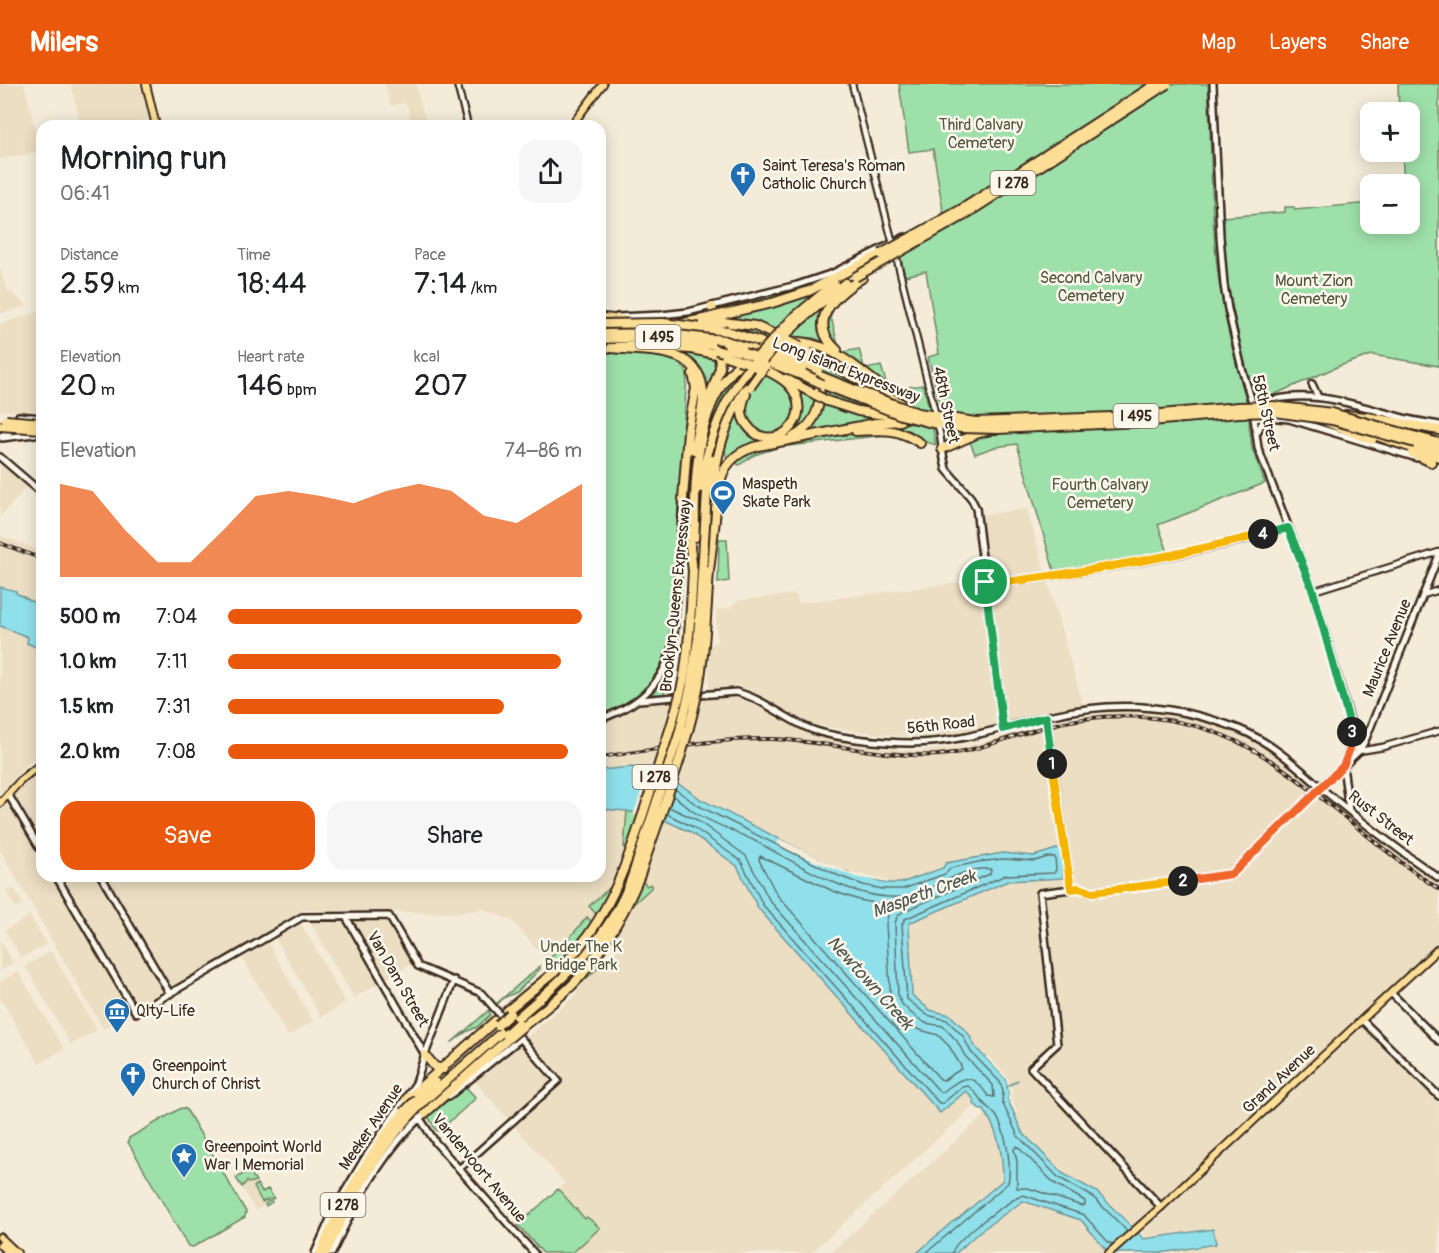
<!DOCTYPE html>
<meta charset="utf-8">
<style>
:root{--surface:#fff;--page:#f6f6f6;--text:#202124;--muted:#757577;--accent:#ea580c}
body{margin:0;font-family:Pangolin,sans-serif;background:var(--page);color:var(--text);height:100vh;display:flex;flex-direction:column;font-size:22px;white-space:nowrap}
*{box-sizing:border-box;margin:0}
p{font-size:20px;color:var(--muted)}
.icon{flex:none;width:33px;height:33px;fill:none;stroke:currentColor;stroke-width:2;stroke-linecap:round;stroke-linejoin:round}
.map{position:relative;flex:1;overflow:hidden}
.details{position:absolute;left:36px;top:36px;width:570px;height:762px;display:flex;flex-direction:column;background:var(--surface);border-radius:18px;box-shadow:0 3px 15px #0003}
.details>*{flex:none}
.buttons{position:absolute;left:1360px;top:18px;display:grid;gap:12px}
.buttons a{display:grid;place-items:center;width:60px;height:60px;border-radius:12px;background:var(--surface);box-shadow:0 3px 15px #0003;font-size:30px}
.pin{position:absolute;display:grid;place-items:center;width:51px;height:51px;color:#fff;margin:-26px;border:3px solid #fff;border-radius:50%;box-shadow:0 2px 6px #0007}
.km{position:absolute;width:30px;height:30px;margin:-15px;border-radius:50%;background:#222;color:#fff;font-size:16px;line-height:30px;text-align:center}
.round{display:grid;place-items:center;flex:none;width:63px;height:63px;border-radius:18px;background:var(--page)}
.head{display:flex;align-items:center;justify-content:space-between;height:102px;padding:0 24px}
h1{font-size:33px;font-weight:600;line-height:45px}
.stats{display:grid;grid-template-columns:repeat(3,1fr);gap:9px;height:102px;padding:6px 24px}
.stats div{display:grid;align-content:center}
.stats b{font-size:30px;font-weight:600}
.stats small{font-size:16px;font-weight:400}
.stats p{font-size:16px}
.chart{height:168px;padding:12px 24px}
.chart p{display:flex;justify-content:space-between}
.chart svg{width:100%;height:108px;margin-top:6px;fill:var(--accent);opacity:.7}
.action{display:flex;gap:12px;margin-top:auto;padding:12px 24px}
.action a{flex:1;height:69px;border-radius:18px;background:var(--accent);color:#fff;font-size:24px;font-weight:600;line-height:69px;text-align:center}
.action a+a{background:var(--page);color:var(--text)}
ul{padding:0 24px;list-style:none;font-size:20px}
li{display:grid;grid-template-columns:96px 72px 1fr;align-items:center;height:45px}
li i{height:15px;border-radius:8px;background:var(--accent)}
header{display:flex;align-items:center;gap:36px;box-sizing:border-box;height:84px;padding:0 30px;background:var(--accent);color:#fff}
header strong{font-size:28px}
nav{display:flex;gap:33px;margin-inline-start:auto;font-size:21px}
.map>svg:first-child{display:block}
</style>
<header>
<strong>Milers</strong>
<nav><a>Map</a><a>Layers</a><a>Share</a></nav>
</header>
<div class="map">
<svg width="1439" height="1169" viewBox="0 0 1439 1169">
<rect width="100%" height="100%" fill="#f4ecd9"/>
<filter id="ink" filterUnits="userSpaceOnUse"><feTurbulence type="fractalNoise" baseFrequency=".0167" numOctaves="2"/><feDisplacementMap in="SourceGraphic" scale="12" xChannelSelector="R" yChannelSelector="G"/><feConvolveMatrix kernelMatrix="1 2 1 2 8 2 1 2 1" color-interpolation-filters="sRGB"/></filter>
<g filter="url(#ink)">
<path fill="#ecdec3" d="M0 0H24L41 67 0 75Z
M71 0H140L149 35 123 42H81Z
M385 0H415L426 37 412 41 407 22 404 19 391 22Z
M0 183 6 204 27 222 0 230Z
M41 227 42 329 0 326V240Z
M0 379 27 402 0 433Z
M1027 425 1083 621 1007 638 981 431Z
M0 452 29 462 42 469V523L16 509 0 504Z
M980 496 996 642 950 651 920 653 879 650 809 640 740 602 709 606V561L717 558 716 526 730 524 737 517 768 513 796 510 798 519Z
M0 542 28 553 27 559 40 564 42 561V673L40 674 37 671 29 678 0 710Z
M645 605 647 614 655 613 666 620 736 612 801 645 862 662 919 667 971 661 1068 636 1117 627 1157 628 1213 640 1250 656 1283 676 1427 792 1439 800V864L1136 1145 1097 1108 1062 1089 1022 1048 1008 1016 985 973 976 964 968 949 938 927 930 926 912 911 908 839 1008 797 1062 794V768L1060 764 1034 772 1003 769 943 784 901 799H883L841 786 700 715 690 707 669 695 632 683 600 686V631L622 623Z
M42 684V792H600V725L627 727 624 763 659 734 690 748 737 782 758 824 940 1029 966 1007 975 1018V1021L811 1169H567L594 1145 558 1105 565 1099 475 998 577 910 574 906 617 866 587 833 547 877 512 837 481 824 474 827 447 829 304 826 200 886 103 945 0 766V724L28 693Z
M14 804 23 820 16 824 6 808Z
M30 832 47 860 21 874 5 846Z
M384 837 388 839 412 880 387 894 354 838Z
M310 838H343L379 899 354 914Z
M301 840 346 919 321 933 275 854Z
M0 856 14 879 0 887Z
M268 859 313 937 288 952 242 874Z
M51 867 97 946 71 961 25 882Z
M18 887 64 965 39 980 0 914V898Z
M1363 943 1439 1017V1169H1161L1216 1160 1212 1145 1144 1155 1143 1147Z
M987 1029 993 1038 1003 1078V1096L959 1134 952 1138 917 1169H830Z
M249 1087 262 1108 268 1105 274 1114 271 1115 272 1118 256 1127 236 1094Z
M1023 1117 1081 1136 1106 1166 1103 1169H956L979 1148Z"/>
<path fill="#9ee0aa" stroke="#6c8564" stroke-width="1.5" d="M899 0H1151L944 133 933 65 909 68Z
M1170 0H1208C1212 66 1210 133 1219 198 1225 239 1236 279 1247 319 1189 324 1132 329 1074 332 1029 334 986 337 942 329L928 273 939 270 926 187 905 192 900 171Z
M1398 0H1439V282L1372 271 1339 282 1257 318 1246 287 1226 193 1223 133 1285 128V123H1294L1295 126 1371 119V140H1410V100H1404L1402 68H1410V28H1399Z
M839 189 808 204 780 212 721 225 819 197Z
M850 206 831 225 830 229 839 265 843 268 859 265 864 283 866 285 881 282 886 298 892 305 923 301 930 327 915 324 838 265C815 237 828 226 850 206Z
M811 211 812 212 775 247 716 233 763 225Z
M831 217 823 231 826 256 824 258 814 254 790 253Z
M718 240 750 244 777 255 763 257 718 244Z
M799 260C820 265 845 271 855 291Z
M805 267 893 317 815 283Z
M628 268C647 269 681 267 687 290L670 553C661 596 640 616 600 631V269Z
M673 268 687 269 716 276 715 287 704 319 699 289Z
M742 283C753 284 763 289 773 294 822 320 777 372 752 342 741 330 745 318 751 304L734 298 714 334 708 349 707 348C712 323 724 301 742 283Z
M796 303 819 315 817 327 794 352 741 363 727 374C719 357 735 332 742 316L741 336 767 355 798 339 795 305Z
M823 307 863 322 862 325 872 328 823 313Z
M823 317 892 334 816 347 812 346C815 336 821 327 823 317Z
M1248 331 1252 364 1265 399 1158 441 1168 468 1054 487 1017 360 995 363 975 370 970 358C984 350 997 347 1014 346L1015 351V347Z
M893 339 932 341 936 361 882 345 878 341Z
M946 345 977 349 948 362Z
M894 349 895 350 780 363 754 371 739 381 736 379C763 353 857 350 894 349Z
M719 455H727L729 497 718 499Z
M676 574 663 603 665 611 654 612 653 610 663 597Z
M627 727 659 734 643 780 624 763Z
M631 785 647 802 650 800 652 803 608 844 589 822Z
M587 833 611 859 602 869 600 882 574 906 547 877 567 857Z
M540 882V885L517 908 503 914 497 921 496 920Z
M489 926 490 931 477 943 466 948 451 959Z
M466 1003 476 1014 439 1047 436 1046 429 1034V1031Z
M181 1024 186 1025 246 1128 245 1133 193 1163 188 1162 128 1058 129 1054Z
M249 1087 256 1097 249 1099 247 1097 242 1103 236 1094Z
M257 1100 262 1108 268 1105 274 1114 271 1115 272 1118 266 1122 265 1120 269 1117 268 1115 262 1118 254 1103Z
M558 1105 585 1135 587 1133 600 1144 572 1169H543L518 1141Z"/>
<path fill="#90e0eb" stroke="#6e9799" stroke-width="1.5" d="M0 503 16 507V509L42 523V561L40 565 27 559 28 553 0 542Z
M632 683C657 691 680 697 700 715L841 786 883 799H901L943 784 946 779 1003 769 1034 772 1060 764 1062 767 1063 794 1008 797 909 839 912 911 930 926 950 931 968 949 976 964 1006 995 1009 1009 1008 1016 1022 1048 1062 1089 1097 1108 1144 1155 1213 1145 1216 1160 1161 1169H1113L1110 1165 1106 1166 1081 1136 1023 1117 979 1148 956 1169H917L952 1138 959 1134 1003 1096C1003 1071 998 1045 983 1025L981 1026 973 1019 975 1017 966 1007 940 1029 758 824 737 782 690 748 660 734 627 727 600 725V686Z"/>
<path fill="#f4ecd9" d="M649 685 662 690 648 734 633 731Z
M780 755 848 788 887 796 888 799 855 793 789 767 777 759Z
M985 973H989L1008 994 1009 1001 1012 1005 1011 1015 1019 1032 1008 1016 1009 1009 1006 995Z"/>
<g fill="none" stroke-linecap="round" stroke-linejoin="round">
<path stroke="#5d7370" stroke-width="1.5" d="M675 705 697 721 839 792 863 801 882 805H903L945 790 951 784 978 778 1003 775 1035 777 1048 773H1055L1056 786 1054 789 1006 791 905 835 902 840 907 915 927 931 947 936 963 952 971 968 1000 998 1003 1007 1002 1018 1018 1052 1058 1093 1093 1113 1127 1147
M669 723 697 736 746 772 770 817 940 1008H943C964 991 972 988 988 1012L994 1013 993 1001 965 972 957 957 943 942 925 939 911 929 901 919 898 911 895 840 897 833 902 828 990 790 991 785C959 781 931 811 901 813 852 816 798 780 757 758 737 748 708 738 691 726 685 721 680 716 673 712
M667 730 693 743 741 777 763 821 939 1019H943L962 1003 968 1002C974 1006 977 1011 981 1016 985 1022 992 1026 997 1033 1006 1048 1012 1083 1008 1099L926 1169
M760 772 833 807 859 816 890 822 886 840 891 919 903 934 917 945 938 951 949 962 961 982V985L944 996 940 995 777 811 759 776Z
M1017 1062 1054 1099 1085 1117V1121L1082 1122 1028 1104H1017V1077L1014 1065Z
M952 1169C954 1155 1009 1117 1023 1111L1084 1131 1108 1158 1112 1160"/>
<path stroke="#6e9799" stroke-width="1.5" d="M1007 1003 1018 996"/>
<g stroke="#3b2a1e" stroke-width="9">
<path id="tertiary" d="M457 0 468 42
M852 0 893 160
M895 168 934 324
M940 350 942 365
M1313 507 1439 468
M1423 511 1439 506
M1359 667 1383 663 1439 647
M1071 805 1078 804 1093 808 1232 790 1321 703"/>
</g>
<g stroke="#3b2a1e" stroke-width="10">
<path id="secondary" d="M1213 0 1220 152 1224 201 1228 225 1242 285 1252 318 1258 364 1313 507 1352 643 1355 660 1359 667
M617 233 661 231 688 228 797 201 833 189 905 153
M1312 300 1318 313
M1259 320C1305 303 1348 319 1393 331 1408 336 1424 338 1439 341
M1254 335 1267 333 1289 335 1417 374
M1257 349 1262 339 1270 335
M0 352C11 348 17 345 19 332L42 334
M2 354 42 349
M942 365 946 385 971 414 976 424 1003 645
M0 373 42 409
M985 498 990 500C1091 488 1190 471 1288 444
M639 616 736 608C762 614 784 634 808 644 830 654 886 659 911 659 961 659 1005 642 1053 631 1116 616 1179 621 1239 645 1273 659 1300 685 1327 709 1363 739 1400 767 1439 794
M1046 633 1071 805 1040 809 1057 960 1031 984 1161 1123
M600 635C641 621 668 596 674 551L683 415
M1345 678 1352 656
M1343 682 1349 726
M1321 703 1359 667 1365 657 1439 471
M8 710 42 768
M56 792 136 929 302 833 389 832 418 882 481 909 558 997 459 1085
M101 792 170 910
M346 833 425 971
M1391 909 1439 957
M1362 936 1439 1012
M449 1012 520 955
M419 1033 436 1059 534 1169
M315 1169 334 1126 363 1077 416 999 424 973 454 896
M332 1169C353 1122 387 1060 427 1028"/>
</g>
<g stroke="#3b2a1e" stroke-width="10">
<path id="primary" d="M146 0 156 42
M571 42 603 0
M0 719 21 696 42 679
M0 1153 17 1169
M0 1161 9 1169
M1109 1169 1161 1123 1439 864"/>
</g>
<g stroke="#3b2a1e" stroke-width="12">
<path id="motorway" d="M712 223 715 239
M724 230 772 219 809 207 881 170
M603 234 623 236
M793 234 834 200
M800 237 845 199
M723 238 755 242 782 254
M679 240 704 235
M727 247 761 258
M600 248 657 247 715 255
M600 255 652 253 716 261
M723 256 752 265
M788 258C829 255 857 285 887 307
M618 263 663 260
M658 263 691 265 716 270
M723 263 744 269
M772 263 808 281
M800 263 904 321
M611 264C645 268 703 261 703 311 703 329 696 348 694 366
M837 266C804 237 837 210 862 194
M766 269 812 288
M723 271 738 276
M761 275 814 296
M820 292 855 306
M786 295 816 311
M822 300 853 312
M746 310C741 321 740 332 747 341 771 375 820 333 788 300 781 293 772 289 764 285
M827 317 858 327 905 334
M706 323 720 284 718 250
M1346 331 1367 333 1439 346
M1322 336 1372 356
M856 347C883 346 896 343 920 359
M1365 348 1439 373
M793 353C828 335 827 291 799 266
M1417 353 1439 359
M1415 359 1439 365
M942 365 976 350 991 346
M1412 369 1431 378
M701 404C706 367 717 331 738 299
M713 405C717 357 732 325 757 284
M707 408 712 376
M683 415 688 347 696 304 693 290
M691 447 690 463 693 487
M695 453C694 387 695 295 765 263
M709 487C711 470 713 453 715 436 718 402 718 372 758 362L876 339 900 337
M507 927 564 880
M515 936C564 894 612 853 633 790
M522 943C544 925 570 907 587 884 609 855 627 824 640 791
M425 971 435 983 443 985
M407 1015 495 937
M417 1015 435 998
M424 1017 503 947
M425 1029 509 954
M320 1169C341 1121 370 1067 404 1028
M326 1169C347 1121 374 1072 409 1033"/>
</g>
<use href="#tertiary" stroke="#fbf7ec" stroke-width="4.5"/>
<use href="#secondary" stroke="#fbf7ec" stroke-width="5"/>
<use href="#primary" stroke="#fcde96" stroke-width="6"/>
<use href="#motorway" stroke="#fcde96" stroke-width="8"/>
<g stroke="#3b2a1e" stroke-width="4">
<path id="rail" d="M0 459 42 475
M600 673C656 666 714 654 771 655 827 657 883 674 938 671 977 668 1011 652 1048 642 1105 627 1167 629 1222 651 1265 668 1299 696 1335 725 1369 753 1402 781 1439 805"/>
</g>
<use href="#rail" stroke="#fbf7ec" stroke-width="1.5" stroke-dasharray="4.5" stroke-linecap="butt"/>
<g stroke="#3b2a1e" stroke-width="9" stroke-linecap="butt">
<path id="tertiary-bridge" d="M934 324 940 350"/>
</g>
<g stroke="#3b2a1e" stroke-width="12" stroke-linecap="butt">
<path id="motorway-bridge" d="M881 170 962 125 1156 0
M855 193 963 132 1167 0
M704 235 724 230
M704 239 723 238
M600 240 663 239 727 247
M715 255 723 256
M786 256 800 263
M716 266 723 268
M744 269 760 274
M738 276 748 279
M808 281 818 286
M757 284 779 257 800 237
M814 296 822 300
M738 299 760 270 793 234
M750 303 765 282
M855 306 918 329 975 338 1139 332 1238 323 1273 322 1332 329 1417 353
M816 311 827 317
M853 312 901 331 928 338 961 344 998 345 1140 338 1239 329 1275 328 1332 336 1415 359
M6 336 42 339
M0 342 42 345
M633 790 679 650 690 606 698 555 707 408
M640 791C659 733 683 675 696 615 705 573 706 530 709 487
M564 880C616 828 633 760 655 693 665 659 678 626 684 592 690 557 691 522 693 487
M498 941 510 930
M506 950 518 939
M509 954 522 943
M404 1028 417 1015
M409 1033 424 1017"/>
</g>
<use href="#tertiary-bridge" stroke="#fbf7ec" stroke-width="4.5"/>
<use href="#motorway-bridge" stroke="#fcde96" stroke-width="8"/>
</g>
</g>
<g fill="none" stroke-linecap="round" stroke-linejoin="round" filter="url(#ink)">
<g stroke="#fff" stroke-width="12">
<path id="split-1" d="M985 498 1003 645 1046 633 1052 680"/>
</g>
<g stroke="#fff" stroke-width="12">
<path id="split-2" d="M1052 680 1071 805 1078 804 1093 808 1183 797"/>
</g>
<g stroke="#fff" stroke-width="12">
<path id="split-3" d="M1183 797 1232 790 1343 682 1350 665 1352 648"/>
</g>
<g stroke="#fff" stroke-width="12">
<path id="split-4" d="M1263 450 1288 444 1313 507 1352 648"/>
</g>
<g stroke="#fff" stroke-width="12">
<path id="split-5" d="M985 498 990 500C1082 489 1173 473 1263 450"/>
</g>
<use href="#split-1" stroke="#22a559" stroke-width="8"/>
<use href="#split-2" stroke="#f5b400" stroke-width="8"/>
<use href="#split-3" stroke="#f0652b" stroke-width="8"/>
<use href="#split-4" stroke="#22a559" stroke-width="8"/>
<use href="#split-5" stroke="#f5b400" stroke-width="8"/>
</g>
<defs>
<g id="church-pin" transform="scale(1.35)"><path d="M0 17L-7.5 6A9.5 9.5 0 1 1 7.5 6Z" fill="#1f6fb2" stroke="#fbf7ec"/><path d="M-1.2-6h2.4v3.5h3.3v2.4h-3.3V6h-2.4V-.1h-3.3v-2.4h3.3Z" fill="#fff"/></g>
<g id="stadium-pin" transform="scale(1.35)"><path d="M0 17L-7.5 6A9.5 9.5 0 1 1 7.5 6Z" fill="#1f6fb2" stroke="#fbf7ec"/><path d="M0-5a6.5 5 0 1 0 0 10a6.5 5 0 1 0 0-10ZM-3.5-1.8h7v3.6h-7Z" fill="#fff"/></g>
<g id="museum-pin" transform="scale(1.35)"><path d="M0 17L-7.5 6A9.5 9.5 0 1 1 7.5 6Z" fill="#1f6fb2" stroke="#fbf7ec"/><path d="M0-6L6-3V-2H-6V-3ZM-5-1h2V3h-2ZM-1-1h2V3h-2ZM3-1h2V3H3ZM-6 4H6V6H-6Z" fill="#fff"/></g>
<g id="sight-pin" transform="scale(1.35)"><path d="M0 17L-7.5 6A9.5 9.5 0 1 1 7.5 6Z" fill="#1f6fb2" stroke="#fbf7ec"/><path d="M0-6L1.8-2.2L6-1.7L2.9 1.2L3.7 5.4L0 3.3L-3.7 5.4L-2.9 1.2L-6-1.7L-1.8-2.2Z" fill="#fff"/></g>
</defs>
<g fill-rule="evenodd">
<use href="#church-pin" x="743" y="91"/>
<use href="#stadium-pin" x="723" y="409"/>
<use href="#museum-pin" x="117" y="927"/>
<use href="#church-pin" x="133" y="991"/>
<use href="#sight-pin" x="184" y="1072"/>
</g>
<g text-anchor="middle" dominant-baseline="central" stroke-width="5" stroke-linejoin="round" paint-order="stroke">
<g fill="#fbf7ec" stroke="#75685c" stroke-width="1.5">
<rect x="990.5" y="87" width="45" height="24" rx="4.5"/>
<rect x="635.5" y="241" width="45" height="24" rx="4.5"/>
<rect x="1113.5" y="320" width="45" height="24" rx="4.5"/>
<rect x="632.5" y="681" width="45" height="24" rx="4.5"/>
<rect x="320.5" y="1109" width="45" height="24" rx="4.5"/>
</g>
<g font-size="15" font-weight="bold" fill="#3b2a1e">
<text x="1013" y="99">I 278</text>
<text x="658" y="253">I 495</text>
<text x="1136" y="332">I 495</text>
<text x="655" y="693">I 278</text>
<text x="343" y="1121">I 278</text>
</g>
<g font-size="16" fill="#545841" stroke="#fbf7ec">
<text x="981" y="41">Third Calvary<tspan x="981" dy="18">Cemetery</tspan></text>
<text x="1091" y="194">Second Calvary<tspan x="1091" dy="18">Cemetery</tspan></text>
<text x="1314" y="197">Mount Zion<tspan x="1314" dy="18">Cemetery</tspan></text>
<text x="1100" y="401">Fourth Calvary<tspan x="1100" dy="18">Cemetery</tspan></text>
<text x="581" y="863">Under The K<tspan x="581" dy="18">Bridge Park</tspan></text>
</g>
<g font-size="16" fill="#3b2a1e" stroke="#fbf7ec" text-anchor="start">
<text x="762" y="82">Saint Teresa's Roman<tspan x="762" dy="18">Catholic Church</tspan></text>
<text x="742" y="400">Maspeth<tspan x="742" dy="18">Skate Park</tspan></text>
<text x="136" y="927">Qlty-Life</text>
<text x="152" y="982">Greenpoint<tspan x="152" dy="18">Church of Christ</tspan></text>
<text x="204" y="1063">Greenpoint World<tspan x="204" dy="18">War I Memorial</tspan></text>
</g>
<g font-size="16" fill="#3b2a1e" stroke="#fbf7ec">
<text transform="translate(846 286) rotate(21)">Long Island Expressway</text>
<text transform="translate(946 321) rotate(78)">48th Street</text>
<text transform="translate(1266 329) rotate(77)">58th Street</text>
<text transform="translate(676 512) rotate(-84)">Brooklyn-Queens Expressway</text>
<text transform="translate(1387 564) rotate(-68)">Maurice Avenue</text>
<text transform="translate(941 641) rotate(-6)">56th Road</text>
<text transform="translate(1381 734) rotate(38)">Rust Street</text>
<text transform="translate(398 895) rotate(60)">Van Dam Street</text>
<text transform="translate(1279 995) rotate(-43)">Grand Avenue</text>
<text transform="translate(371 1043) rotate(-56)">Meeker Avenue</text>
<text transform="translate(479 1084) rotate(50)">Vandervoort Avenue</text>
</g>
<g font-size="18" font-style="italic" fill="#505851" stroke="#fbf7ec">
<text transform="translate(924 810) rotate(-20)">Maspeth Creek</text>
<text transform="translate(870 899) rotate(48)">Newtown Creek</text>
</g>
</g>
</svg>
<div class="buttons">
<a>+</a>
<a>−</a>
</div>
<div class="pin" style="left:985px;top:498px;background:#1e9e55"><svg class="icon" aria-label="arrive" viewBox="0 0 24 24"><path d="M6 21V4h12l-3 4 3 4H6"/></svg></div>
<b class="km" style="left:1052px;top:680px">1</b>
<b class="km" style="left:1183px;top:797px">2</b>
<b class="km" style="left:1352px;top:648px">3</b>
<b class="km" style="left:1263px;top:450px">4</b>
<section class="details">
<div class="head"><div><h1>Morning run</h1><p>06:41</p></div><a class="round"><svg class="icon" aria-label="share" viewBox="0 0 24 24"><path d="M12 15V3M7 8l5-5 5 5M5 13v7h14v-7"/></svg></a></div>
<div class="stats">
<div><p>Distance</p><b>2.59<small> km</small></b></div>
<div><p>Time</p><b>18:44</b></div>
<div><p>Pace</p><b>7:14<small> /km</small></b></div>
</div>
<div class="stats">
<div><p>Elevation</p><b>20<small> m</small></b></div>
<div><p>Heart rate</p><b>146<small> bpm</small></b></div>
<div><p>kcal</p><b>207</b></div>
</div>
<div class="chart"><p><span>Elevation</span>74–86 m</p>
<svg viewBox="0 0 160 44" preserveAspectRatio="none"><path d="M0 44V6L10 9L20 25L30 38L40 38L50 25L60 11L70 9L80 11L90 14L100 9L110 6L120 9L130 19L140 22L150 14L160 6V44z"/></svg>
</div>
<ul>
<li><b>500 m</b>7:04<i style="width:100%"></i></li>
<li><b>1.0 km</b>7:11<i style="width:94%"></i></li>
<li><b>1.5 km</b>7:31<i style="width:78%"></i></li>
<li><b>2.0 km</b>7:08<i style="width:96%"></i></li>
</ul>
<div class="action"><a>Save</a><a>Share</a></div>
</section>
</div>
